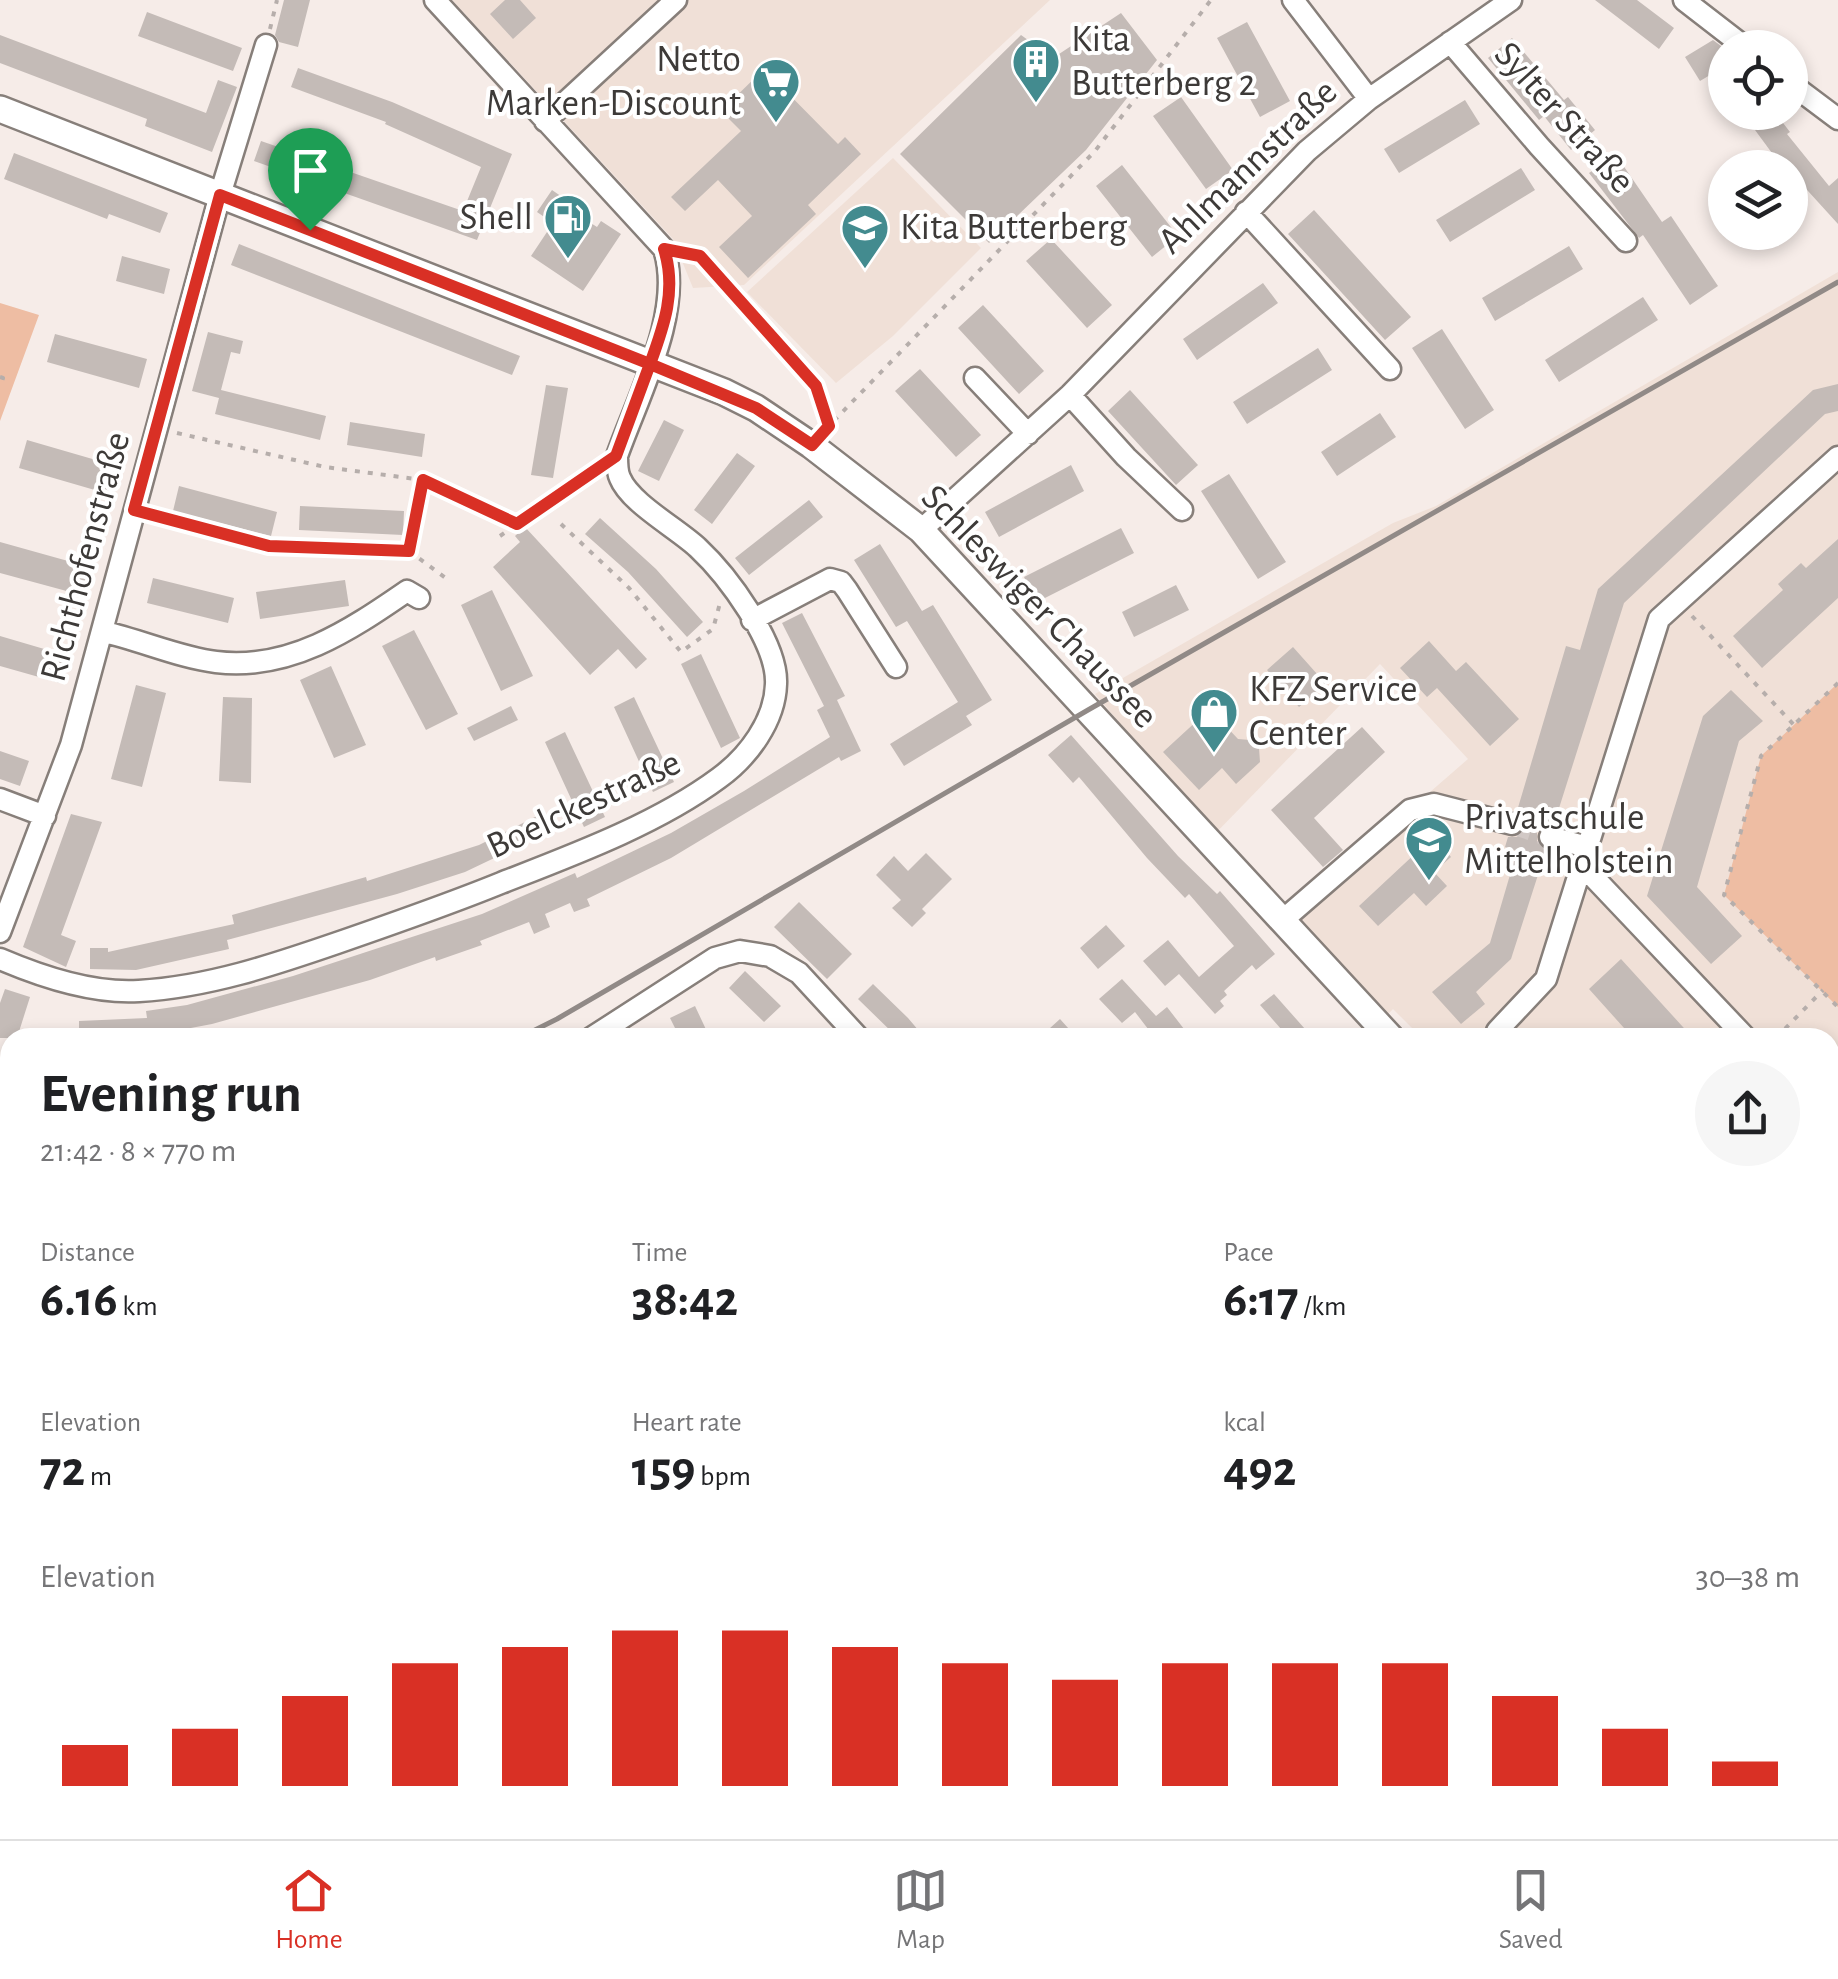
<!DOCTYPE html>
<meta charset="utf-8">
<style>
:root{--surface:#fff;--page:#f6f6f6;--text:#202124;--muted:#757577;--line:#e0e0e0;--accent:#d93025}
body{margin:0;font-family:"Alegreya Sans",sans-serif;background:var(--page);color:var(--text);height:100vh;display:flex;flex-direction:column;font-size:38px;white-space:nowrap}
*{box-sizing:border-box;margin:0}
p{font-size:32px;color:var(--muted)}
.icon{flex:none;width:55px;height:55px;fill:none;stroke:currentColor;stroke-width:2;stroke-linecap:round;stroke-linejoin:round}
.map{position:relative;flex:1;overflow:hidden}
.sheet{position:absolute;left:0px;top:1028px;width:1840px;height:812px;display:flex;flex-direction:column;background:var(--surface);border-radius:30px 30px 0 0;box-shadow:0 5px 15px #0003}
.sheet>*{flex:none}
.fabs{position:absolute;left:1708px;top:30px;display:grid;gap:20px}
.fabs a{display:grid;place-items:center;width:100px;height:100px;border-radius:50%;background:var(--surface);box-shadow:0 5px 15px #0003;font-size:50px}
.pin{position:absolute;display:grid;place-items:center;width:85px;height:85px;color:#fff;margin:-102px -42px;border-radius:50% 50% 50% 0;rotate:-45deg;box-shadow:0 0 10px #0007}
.pin .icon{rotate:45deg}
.round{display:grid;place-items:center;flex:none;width:105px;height:105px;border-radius:52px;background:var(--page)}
.overview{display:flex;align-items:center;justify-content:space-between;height:170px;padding:0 40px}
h1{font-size:55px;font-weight:700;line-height:75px}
.metrics{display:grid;grid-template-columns:repeat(3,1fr);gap:15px;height:170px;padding:10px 40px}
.metrics div{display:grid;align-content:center}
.metrics b{font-size:50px;font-weight:700}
.metrics small{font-size:28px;font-weight:400}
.metrics p{font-size:28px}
.chart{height:280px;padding:20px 40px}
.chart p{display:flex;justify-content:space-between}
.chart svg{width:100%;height:180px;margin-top:10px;stroke:var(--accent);stroke-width:6}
.dock{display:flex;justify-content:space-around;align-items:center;height:140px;border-top:2px solid var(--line);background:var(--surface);font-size:28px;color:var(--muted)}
.dock a{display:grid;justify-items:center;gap:5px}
.dock .selected{color:var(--accent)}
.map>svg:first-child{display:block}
</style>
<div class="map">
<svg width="1838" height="1839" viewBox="0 0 1838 1839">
<rect width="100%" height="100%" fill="#f6ece8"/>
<path fill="#f0e0d7" d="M452 0H1050L744 285 693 288 673 239Z
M893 158 981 248 893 336 836 383 747 292Z
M1838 272V1477L1830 1468V1038L1421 1037 1393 1009 1379 1024 1284 919 1468 759 1380 664 1209 840 1106 730 1118 721 1095 694 1393 523 1436 506Z
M925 1830H1146L1141 1839H920Z"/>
<path fill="#eebda3" d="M0 303 39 315 0 421Z
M1838 683V1007L1724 895 1761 756Z
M1838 1736V1839H1636L1654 1830H1830V1740Z
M534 1830H712L713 1839H537Z"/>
<path fill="#c4bbb7" d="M284 0H310L298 47 279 42 275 35Z
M505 0H520L536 18 513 39 490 14Z
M1595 0H1637L1674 28 1659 49Z
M147 12 242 48 233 71 138 36Z
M1121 13 1157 60 1086 150 989 243 900 154 1021 35 1053 58Z
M1247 22 1290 101 1260 117 1217 38Z
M0 35 206 113 218 80 237 87 212 152 145 126 147 119 0 63Z
M1512 38 1564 100 1568 97 1595 130 1571 150 1544 116 1539 120 1488 58Z
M1713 40 1725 49V66L1700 81 1685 57Z
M298 68 392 102 512 154 477 240 254 161 261 141 463 211 481 167 385 124 386 122 291 87Z
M764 69 838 144 845 137 861 154 808 205 816 214 748 278 719 247 752 216 718 180 685 211 671 197 741 131 721 111Z
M1181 97 1233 170 1206 189 1153 116Z
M1465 100 1480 124 1399 173 1384 149Z
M1776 114 1790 132 1787 134 1829 186 1838 178V224L1798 180 1790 187V168H1783L1755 130Z
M14 153 168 213 160 233 109 214 107 219 4 179Z
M1616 155 1662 222 1671 216 1718 286 1690 305 1643 235 1639 238 1589 173Z
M1122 165 1178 236 1152 257 1096 186Z
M1521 168 1535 190 1450 242 1436 220Z
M552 190 565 199 561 204 597 227 601 221 621 234 583 291 531 256 553 223 537 212Z
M1314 210 1411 317 1385 340 1288 234Z
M1051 239 1112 305 1087 328 1026 261Z
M239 244 520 356 512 375 231 265Z
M1569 246 1583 269 1495 321 1482 298Z
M122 256 170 269 164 294 116 281Z
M1263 283 1278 303 1197 360 1183 339Z
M1643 297 1658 320 1559 382 1545 360Z
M983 305 1044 371 1019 394 958 328Z
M1442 329 1494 410 1465 429 1412 348Z
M208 332 243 341 240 354 231 352 221 390 326 416 320 440 215 414 219 398 192 391Z
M55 334 147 359 139 388 47 362Z
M1318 348 1332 370 1247 424 1233 402Z
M920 369 981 435 956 457 895 391Z
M1838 384V411L1825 414 1624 603 1554 824H1546L1537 832V841L1546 850 1511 959 1476 992 1485 1004 1461 1024 1432 992 1490 943 1517 851 1505 847 1508 837H1517L1525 828V819L1517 811 1566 646 1580 650 1598 589 1813 390Z
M546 385 568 388 553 478 531 475Z
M1130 390 1198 465 1176 485 1108 411Z
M1380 413 1396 437 1337 476 1321 452Z
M664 420 684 430 659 481 638 471Z
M350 422 425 434 422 457 347 445Z
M27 440 120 467 112 495 19 468Z
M737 453 755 466 712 524 694 510Z
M1071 465 1084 491 999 537 985 512Z
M1229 474 1286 562 1258 579 1201 491Z
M179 486 277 512 271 536 173 511Z
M809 500 823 517 749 575 735 558Z
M300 506 404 511 403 535 299 530Z
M600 518 656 569 703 622 687 637 628 572 585 534Z
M525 527 647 659 636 669 618 649 590 675 493 567 520 542 515 536Z
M1121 528 1134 553 1037 602 1024 577Z
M1838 539V598L1762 668 1733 636 1783 590 1778 584 1801 563 1806 568Z
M0 542 93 568 85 596 0 573Z
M880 544 922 611 933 605 992 700 966 716 972 725 904 766 890 744 958 702 907 621 896 627 854 560Z
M153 578 234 598 228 623 147 603Z
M345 580 349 606 260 619 256 592Z
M1176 585 1189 610 1134 637 1122 612Z
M492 590 533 676 501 691 461 605Z
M802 613 845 696 837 700 861 751 841 761 839 757 671 858 587 899 590 906 574 912 570 903 545 914 550 927 534 934 529 922 480 941 482 945 436 961 435 957 370 980 212 1024 138 1038H79V1021L147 1018 146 1011 187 1005 293 976 482 914 575 873 577 878 671 833 744 791 830 737 817 710 824 706 782 623Z
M414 630 458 714 426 730 382 646Z
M0 636 68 656 60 683 0 666Z
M1429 641 1456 671 1466 662 1519 719 1490 746 1437 688 1427 697 1400 668Z
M1293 647 1326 684 1299 707 1267 670Z
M701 654 740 738 721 748 681 664Z
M331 666 366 745 334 758 300 680Z
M136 685 166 693 142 787 111 779Z
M1731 690 1763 721 1739 741 1697 887 1742 936 1711 964 1647 896 1703 716Z
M223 697 252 698 251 783 219 781Z
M634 697 674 782 653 792 614 707Z
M511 706 518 720 474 741 467 728Z
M1200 718 1213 732 1223 723 1238 739 1250 740 1259 748 1260 762 1236 784 1222 768 1199 790 1163 752Z
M1362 727 1385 752 1314 818 1343 850 1323 867 1271 810Z
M565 732 605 817 584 827 545 742Z
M1071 735 1178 856 1217 894 1220 891 1275 954 1256 970 1252 965 1224 991 1227 995 1220 1001 1224 1006 1215 1014 1179 974 1165 986 1143 961 1168 940 1199 977 1234 946 1189 894 1185 898 1147 858 1079 777 1073 783 1048 755Z
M0 751 29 761 20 786 0 779Z
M543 813 551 831 465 872 397 894 227 940 229 949 136 970 90 969V948H108V952L234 924 232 915 366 877 367 881 479 845Z
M71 814 102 822 61 935 76 941 66 967 23 947Z
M1433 837 1451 857 1434 872 1447 886 1426 906 1414 893 1378 926 1359 906Z
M926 853 952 879 922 909 926 913 912 927 892 908 901 900 876 875 894 856 908 871Z
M799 902 852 954 827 979 774 927Z
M1106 925 1125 946 1098 969 1080 948Z
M1621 959 1693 1038H1633L1589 989Z
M745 971 781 1006 764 1022 729 988Z
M1122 979 1156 1016 1167 1007 1191 1038H1155L1135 1012 1122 1023 1099 999Z
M873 984 908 1018 925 1038H898L858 999Z
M5 989 30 997 17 1038H0V1003Z
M1274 994 1313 1038H1289L1260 1005Z
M695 1006 710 1038H680L670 1018Z
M1060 1019 1077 1038H1039Z"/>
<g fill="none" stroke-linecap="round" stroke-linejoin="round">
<path stroke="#d1c8c5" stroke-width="20" stroke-dasharray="20 10" stroke-linecap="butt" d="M1512 824 1550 837"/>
<g stroke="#877f7a" stroke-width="25">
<path id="minor" d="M1293 0 1369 99
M1684 0 1746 48
M1450 42 1539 146 1626 241
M1790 83 1838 119
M545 121 676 0
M1246 212 1390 369
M975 378 1028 434
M1070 395 1126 457 1182 510
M921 530 1070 395 1307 151 1369 99 1511 0
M752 620 830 579 841 582 847 590 896 667
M104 632C140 640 181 658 216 662 289 671 349 631 407 591L419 598
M0 799 45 816
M1550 837 1587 847
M1582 865 1746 1038
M1284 919 1410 810 1434 804 1512 824
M0 932 71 745 220 195 266 45
M0 959C42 977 93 994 139 991 208 987 273 965 337 943 392 924 447 905 501 883 573 855 657 824 719 778 748 757 775 721 776 684 778 643 727 575 698 548 678 529 630 503 620 478 617 472 617 462 617 456 638 396 684 311 664 249L435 0
M1497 1031 1546 979 1659 619 1838 457
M591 1038 715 958 740 951 770 956 799 973 859 1038
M1830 1130 1838 1139
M0 1204H10
M1830 1269 1838 1265
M0 1556 10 1554
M0 1686 10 1703
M68 1830 71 1839
M369 1830 371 1839
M730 1830V1839
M1446 1839 1451 1830"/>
</g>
<g stroke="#877f7a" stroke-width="30">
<path id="major" d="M0 109 724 392 756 408 811 445 921 530 1391 1038
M1830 1506 1838 1515"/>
</g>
<path stroke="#b6aeab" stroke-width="4" stroke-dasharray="5 8" stroke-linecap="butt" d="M270 29 277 0
M682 252 701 256 816 386 829 426
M0 377 3 378 0 387
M825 430 1095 151 1211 0
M177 433 325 467 423 480 517 525
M151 515 269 546 409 551 423 480
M561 524 629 588 681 652 713 629 720 603
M500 536 600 467
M409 551 447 579
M1692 616 1794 725
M1838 683 1761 756 1724 895 1838 1007
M1776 1038 1823 990
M1494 1830 1507 1837 1580 1830
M475 1839 507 1830
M875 1839 880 1830
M1157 1839 1161 1830
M1212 1839 1217 1830"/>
<use href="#minor" stroke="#fff" stroke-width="20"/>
<use href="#major" stroke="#fff" stroke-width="25"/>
<path stroke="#918a87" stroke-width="5" d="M519 1038 557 1019 1088 710 1838 282
M0 1179 10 1178"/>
</g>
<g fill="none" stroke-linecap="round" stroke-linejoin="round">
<g stroke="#fff" stroke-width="20">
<path id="route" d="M310 230 220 195 134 510 269 546 409 551 423 480 517 524 616 456 650 364 756 408 812 445 829 426 816 386 700 256 664 249C677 290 664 326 650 364L310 230"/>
</g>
<use href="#route" stroke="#d93025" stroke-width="12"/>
</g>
<defs>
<g id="building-pin" transform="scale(2.5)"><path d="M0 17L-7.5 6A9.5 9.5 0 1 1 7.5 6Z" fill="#438b8f" stroke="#fff"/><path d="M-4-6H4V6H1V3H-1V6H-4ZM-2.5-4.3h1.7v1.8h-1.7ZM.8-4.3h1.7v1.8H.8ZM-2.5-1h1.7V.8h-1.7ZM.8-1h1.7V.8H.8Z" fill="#fff"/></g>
<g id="supermarket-pin" transform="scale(2.5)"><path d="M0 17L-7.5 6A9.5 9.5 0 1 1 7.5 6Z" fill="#438b8f" stroke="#fff"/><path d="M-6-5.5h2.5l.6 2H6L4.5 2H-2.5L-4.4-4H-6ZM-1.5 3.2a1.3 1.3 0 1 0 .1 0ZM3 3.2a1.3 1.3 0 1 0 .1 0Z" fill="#fff"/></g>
<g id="fuel-pin" transform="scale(2.5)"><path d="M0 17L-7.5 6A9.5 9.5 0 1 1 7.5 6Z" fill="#438b8f" stroke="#fff"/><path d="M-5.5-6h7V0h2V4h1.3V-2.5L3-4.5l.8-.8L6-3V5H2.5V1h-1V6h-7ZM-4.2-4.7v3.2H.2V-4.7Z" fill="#fff"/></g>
<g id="school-pin" transform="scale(2.5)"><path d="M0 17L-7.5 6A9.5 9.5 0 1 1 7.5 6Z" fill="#438b8f" stroke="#fff"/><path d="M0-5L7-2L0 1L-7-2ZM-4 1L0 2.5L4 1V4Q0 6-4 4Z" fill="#fff"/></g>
<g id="shop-pin" transform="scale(2.5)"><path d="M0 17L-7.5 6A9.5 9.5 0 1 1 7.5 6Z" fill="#438b8f" stroke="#fff"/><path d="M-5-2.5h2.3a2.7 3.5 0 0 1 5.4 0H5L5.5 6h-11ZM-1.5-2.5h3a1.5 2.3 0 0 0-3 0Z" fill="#fff"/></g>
</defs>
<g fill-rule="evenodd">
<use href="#building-pin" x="1036" y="62"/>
<use href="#supermarket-pin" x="776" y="82"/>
<use href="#fuel-pin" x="568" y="218"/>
<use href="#school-pin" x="865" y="228"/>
<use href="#shop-pin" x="1214" y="712"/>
<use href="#school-pin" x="1429" y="840"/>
</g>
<g text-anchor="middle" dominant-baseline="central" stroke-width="8" stroke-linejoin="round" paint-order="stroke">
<g font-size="38" fill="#3d3a38" stroke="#fff" text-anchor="start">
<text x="1071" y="40">Kita<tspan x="1071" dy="44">Butterberg 2</tspan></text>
<text x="741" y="60" text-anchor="end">Netto<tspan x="741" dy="44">Marken-Discount</tspan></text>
<text x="533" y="218" text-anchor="end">Shell</text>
<text x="900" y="228">Kita Butterberg</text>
<text x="1249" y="690">KFZ Service<tspan x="1249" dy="44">Center</tspan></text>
<text x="1464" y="818">Privatschule<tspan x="1464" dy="44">Mittelholstein</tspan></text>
</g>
<g font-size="38" fill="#3d3a38" stroke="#fff">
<text transform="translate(1564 118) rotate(48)">Sylter Straße</text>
<text transform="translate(1248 167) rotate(-44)">Ahlmannstraße</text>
<text transform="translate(86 557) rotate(-75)">Richthofenstraße</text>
<text transform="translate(1039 607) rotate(46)">Schleswiger Chaussee</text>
<text transform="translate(584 805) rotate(-25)">Boelckestraße</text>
</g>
</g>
</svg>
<div class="fabs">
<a><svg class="icon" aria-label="locate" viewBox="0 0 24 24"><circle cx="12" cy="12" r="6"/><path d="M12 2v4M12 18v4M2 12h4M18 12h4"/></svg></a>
<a><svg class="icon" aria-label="layers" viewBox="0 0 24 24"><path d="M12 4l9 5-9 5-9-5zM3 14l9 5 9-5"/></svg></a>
</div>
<div class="pin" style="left:310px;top:230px;background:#1e9e55"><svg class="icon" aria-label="arrive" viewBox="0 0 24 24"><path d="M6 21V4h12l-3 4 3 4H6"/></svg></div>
<section class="sheet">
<div class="overview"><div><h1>Evening run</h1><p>21:42 · 8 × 770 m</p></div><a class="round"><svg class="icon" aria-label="share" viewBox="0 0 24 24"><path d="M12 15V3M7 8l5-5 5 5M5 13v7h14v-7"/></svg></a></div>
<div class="metrics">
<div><p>Distance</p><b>6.16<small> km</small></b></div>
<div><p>Time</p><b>38:42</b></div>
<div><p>Pace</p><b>6:17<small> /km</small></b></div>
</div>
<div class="metrics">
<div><p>Elevation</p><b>72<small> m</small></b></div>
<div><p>Heart rate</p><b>159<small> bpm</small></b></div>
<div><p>kcal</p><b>492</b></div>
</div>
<div class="chart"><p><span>Elevation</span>30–38 m</p>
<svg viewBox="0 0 160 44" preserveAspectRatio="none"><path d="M5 44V34M15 44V30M25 44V22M35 44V14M45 44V10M55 44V6M65 44V6M75 44V10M85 44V14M95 44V18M105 44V14M115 44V14M125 44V14M135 44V22M145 44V30M155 44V38"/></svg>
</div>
</section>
</div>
<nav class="dock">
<a class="selected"><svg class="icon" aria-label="home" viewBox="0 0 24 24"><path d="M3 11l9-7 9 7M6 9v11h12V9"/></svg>Home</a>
<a><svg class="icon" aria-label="map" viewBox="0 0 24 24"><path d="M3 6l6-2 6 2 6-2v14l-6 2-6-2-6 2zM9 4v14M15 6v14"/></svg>Map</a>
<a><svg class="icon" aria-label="saved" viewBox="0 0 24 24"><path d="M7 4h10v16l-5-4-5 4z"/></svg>Saved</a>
</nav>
